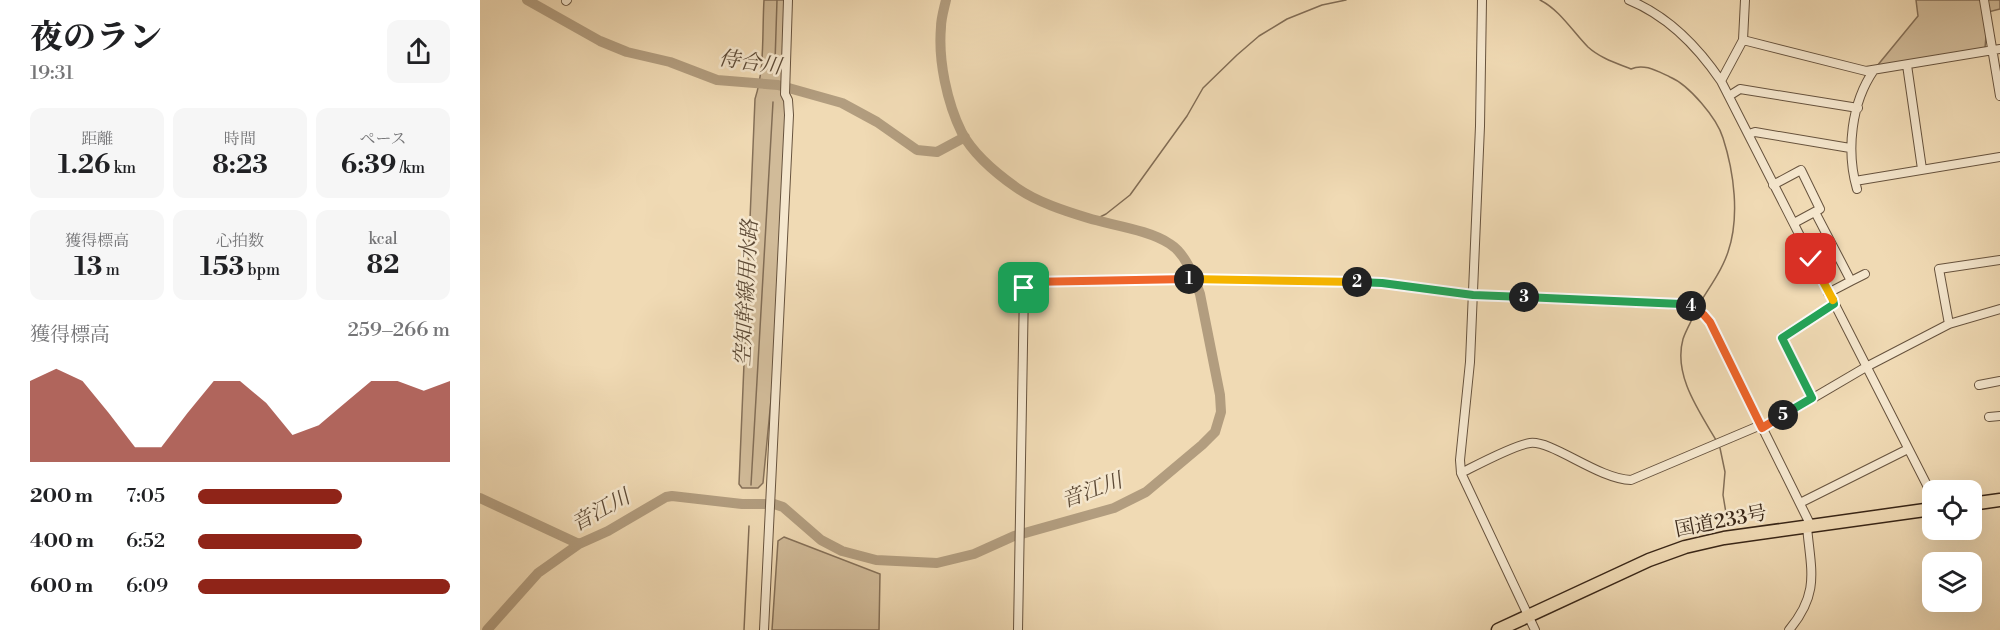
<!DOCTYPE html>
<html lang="ja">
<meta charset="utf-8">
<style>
:root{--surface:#fff;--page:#f6f6f6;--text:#202124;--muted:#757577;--accent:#8f2418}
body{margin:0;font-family:"Libre Bodoni","Noto Serif JP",serif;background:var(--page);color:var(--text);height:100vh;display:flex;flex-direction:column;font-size:22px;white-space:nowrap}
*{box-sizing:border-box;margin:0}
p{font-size:20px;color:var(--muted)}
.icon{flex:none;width:33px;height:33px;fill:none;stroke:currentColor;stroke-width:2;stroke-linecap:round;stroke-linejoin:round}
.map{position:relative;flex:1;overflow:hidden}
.panel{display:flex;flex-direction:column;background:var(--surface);width:480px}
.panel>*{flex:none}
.buttons{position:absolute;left:1442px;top:480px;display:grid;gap:12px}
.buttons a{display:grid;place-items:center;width:60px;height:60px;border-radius:12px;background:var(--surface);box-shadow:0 6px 24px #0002;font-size:30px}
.pin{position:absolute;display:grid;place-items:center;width:51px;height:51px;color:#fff;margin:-26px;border-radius:12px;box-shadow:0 3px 9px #0006}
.km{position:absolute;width:30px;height:30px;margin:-15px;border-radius:50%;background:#222;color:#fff;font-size:16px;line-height:30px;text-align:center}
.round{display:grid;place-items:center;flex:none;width:63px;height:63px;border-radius:12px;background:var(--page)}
.overview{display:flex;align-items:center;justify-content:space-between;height:102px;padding:0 30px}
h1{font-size:33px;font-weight:800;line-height:45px}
.metrics{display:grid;grid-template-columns:repeat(3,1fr);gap:9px;height:102px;padding:6px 30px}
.metrics div{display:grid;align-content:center;border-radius:12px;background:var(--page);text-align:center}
.metrics b{font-size:26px;font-weight:800}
.metrics small{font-size:16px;font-weight:400}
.metrics p{font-size:16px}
.chart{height:168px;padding:12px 30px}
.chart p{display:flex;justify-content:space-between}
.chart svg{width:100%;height:108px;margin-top:6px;fill:var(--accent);opacity:.7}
ul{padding:0 30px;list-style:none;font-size:20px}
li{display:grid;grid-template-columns:96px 72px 1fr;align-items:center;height:45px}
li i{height:15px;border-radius:8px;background:var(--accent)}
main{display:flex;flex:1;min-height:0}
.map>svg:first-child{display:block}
</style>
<main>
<section class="panel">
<div class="overview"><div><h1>夜のラン</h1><p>19:31</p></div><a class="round"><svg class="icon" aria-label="share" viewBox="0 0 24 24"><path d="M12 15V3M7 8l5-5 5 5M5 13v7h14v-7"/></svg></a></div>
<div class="metrics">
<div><p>距離</p><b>1.26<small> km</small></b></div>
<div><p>時間</p><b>8:23</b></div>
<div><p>ペース</p><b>6:39<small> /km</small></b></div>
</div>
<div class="metrics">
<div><p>獲得標高</p><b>13<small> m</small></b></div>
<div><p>心拍数</p><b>153<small> bpm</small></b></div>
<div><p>kcal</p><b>82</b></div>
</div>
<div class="chart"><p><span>獲得標高</span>259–266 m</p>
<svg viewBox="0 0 160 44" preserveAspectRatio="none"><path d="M0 44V11L10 6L20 11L30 24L40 38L50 38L60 24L70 11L80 11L90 20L100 33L110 29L120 20L130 11L140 11L150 15L160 11V44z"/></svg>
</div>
<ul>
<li><b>200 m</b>7:05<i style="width:57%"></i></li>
<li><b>400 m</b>6:52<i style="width:65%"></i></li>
<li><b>600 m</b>6:09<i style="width:100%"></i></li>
</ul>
</section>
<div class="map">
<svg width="1520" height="630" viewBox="0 0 1520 630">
<rect width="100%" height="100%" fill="#f0dab4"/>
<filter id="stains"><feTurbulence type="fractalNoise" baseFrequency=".00333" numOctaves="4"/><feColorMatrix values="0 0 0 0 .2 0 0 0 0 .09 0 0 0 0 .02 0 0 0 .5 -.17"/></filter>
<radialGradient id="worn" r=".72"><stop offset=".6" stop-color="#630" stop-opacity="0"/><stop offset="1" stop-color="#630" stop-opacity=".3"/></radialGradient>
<path fill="#d1bb99" stroke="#857058" stroke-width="1.5" d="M284 0H308V100L302 285 283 483 278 488H262L259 484 275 99C285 68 282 32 284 0Z
M1436 0H1520V9L1508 12 1505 48 1397 66 1438 16Z
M304 537 400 574 399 630H292L298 541Z"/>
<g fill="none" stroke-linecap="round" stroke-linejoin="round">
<path stroke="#826d55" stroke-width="1.5" d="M1060 0C1080 10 1093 32 1108 47 1120 58 1136 63 1151 69 1164 63 1177 71 1190 77 1209 85 1237 118 1243 138 1254 172 1260 217 1248 252 1242 270 1230 287 1219 304
M295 62 297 0
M616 219 626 214 650 195 707 116 723 88 757 55 779 36 807 19 842 5 866 0
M1215 313C1211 322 1206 330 1203 339 1193 375 1219 411 1236 440
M1240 448 1245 472 1243 495 1246 513 1254 525
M271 485 293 102
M264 630 269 526"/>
<path stroke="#b29d7f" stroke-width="10" d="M47 0 120 41 147 52 190 62 237 80 298 85 362 103 397 122 437 150 457 152 485 137
M0 498 99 544
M7 630 58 573 99 544 128 531 186 497 192 496 262 504H294L303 507 341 540 362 551 396 560 457 563 494 554 534 536 634 508 666 492 722 445 735 432 741 412 740 395 720 294C714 277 706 254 690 244 670 230 631 225 608 218 585 211 557 202 537 188 517 174 494 155 482 133 467 103 458 60 461 27 461 18 464 9 466 0"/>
<g stroke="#67533e" stroke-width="10">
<path id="minor" d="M1002 0 1000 126 990 362 980 460 981 473 1055 630
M1149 0C1188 16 1218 47 1241 81L1452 495
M1504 0 1520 96
M86 1 87 0
M1263 40 1386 71 1520 49
M1427 65 1442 169
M1241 81 1263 40 1265 0
M1249 96 1260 89 1378 108
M1269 134 1275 132 1370 148
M1375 181 1520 157
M1293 185 1321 170 1340 209 1314 223
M1377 189C1366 151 1371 103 1394 70
M1335 212 1371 281 1348 293
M1371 281 1385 274
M1469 324 1459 269 1520 260
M1499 385 1520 381
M1332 398 1302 337 1354 304
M1509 417 1520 416
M1282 428 1386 367 1469 324 1520 309
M981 473C997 465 1034 445 1050 443 1072 440 1118 479 1151 480L1281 425
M1320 503 1428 449
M284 630 309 115 308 100 305 94 308 0
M538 630 544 288 548 282 730 279 902 283 993 295 1210 305 1224 315 1230 322 1331 526
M1309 630C1340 593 1331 571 1327 527"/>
</g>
<g stroke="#392617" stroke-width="15">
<path id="highway" d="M1491 504 1520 500
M1018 630 1169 560 1205 547 1244 538 1452 509"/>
</g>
<use href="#minor" stroke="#f5e7ce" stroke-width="8"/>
<use href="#highway" stroke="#f0dab4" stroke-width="12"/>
</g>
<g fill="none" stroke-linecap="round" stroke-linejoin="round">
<g stroke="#fff" stroke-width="12">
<path id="split-1" d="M544 288 548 282 709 279"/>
</g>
<g stroke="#fff" stroke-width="12">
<path id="split-2" d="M709 279 877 282"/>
</g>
<g stroke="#fff" stroke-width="12">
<path id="split-3" d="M877 282 902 283 993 295 1044 297"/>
</g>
<g stroke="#fff" stroke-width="12">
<path id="split-4" d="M1044 297 1201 304 1211 306"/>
</g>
<g stroke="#fff" stroke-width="12">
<path id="split-5" d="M1211 306 1224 315 1230 322 1282 428 1303 415"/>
</g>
<g stroke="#fff" stroke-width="12">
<path id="split-6" d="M1303 415 1332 398 1302 338 1354 304 1353 300"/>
</g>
<g stroke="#fff" stroke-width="12">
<path id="split-7" d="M1331 259 1353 300"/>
</g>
<use href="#split-1" stroke="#f0652b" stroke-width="8"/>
<use href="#split-2" stroke="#f5b400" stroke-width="8"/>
<use href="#split-3" stroke="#22a559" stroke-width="8"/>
<use href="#split-4" stroke="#22a559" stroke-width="8"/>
<use href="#split-5" stroke="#f0652b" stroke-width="8"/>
<use href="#split-6" stroke="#22a559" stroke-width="8"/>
<use href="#split-7" stroke="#f5b400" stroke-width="8"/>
</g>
<g text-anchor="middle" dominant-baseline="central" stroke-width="5" stroke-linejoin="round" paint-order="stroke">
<g font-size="20" fill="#392617" stroke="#f5e7ce">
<text transform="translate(1241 522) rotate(-11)">国道233号</text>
</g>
<g font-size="21" font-style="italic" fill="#5d4a36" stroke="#f5e7ce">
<text transform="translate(270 63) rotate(8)">侍合川</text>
<text transform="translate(267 293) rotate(-87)">空知幹線用水路</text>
<text transform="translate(612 491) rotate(-20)">音江川</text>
<text transform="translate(121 511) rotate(-29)">音江川</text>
</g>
</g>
<rect width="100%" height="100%" filter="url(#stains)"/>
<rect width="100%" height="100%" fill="url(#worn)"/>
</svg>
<div class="buttons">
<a><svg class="icon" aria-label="locate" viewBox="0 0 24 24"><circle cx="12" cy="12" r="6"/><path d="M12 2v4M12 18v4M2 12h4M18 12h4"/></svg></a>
<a><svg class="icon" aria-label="layers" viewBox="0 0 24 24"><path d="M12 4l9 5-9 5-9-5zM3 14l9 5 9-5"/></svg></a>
</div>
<div class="pin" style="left:544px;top:288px;background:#1e9e55"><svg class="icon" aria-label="arrive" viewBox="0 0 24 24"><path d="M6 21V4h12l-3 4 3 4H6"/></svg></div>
<div class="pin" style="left:1331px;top:259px;background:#d93025"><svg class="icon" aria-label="check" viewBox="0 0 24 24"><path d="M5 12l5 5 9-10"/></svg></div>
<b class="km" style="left:709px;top:279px">1</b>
<b class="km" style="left:877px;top:282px">2</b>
<b class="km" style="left:1044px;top:297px">3</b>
<b class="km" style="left:1211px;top:306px">4</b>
<b class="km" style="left:1303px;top:415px">5</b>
</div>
</main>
